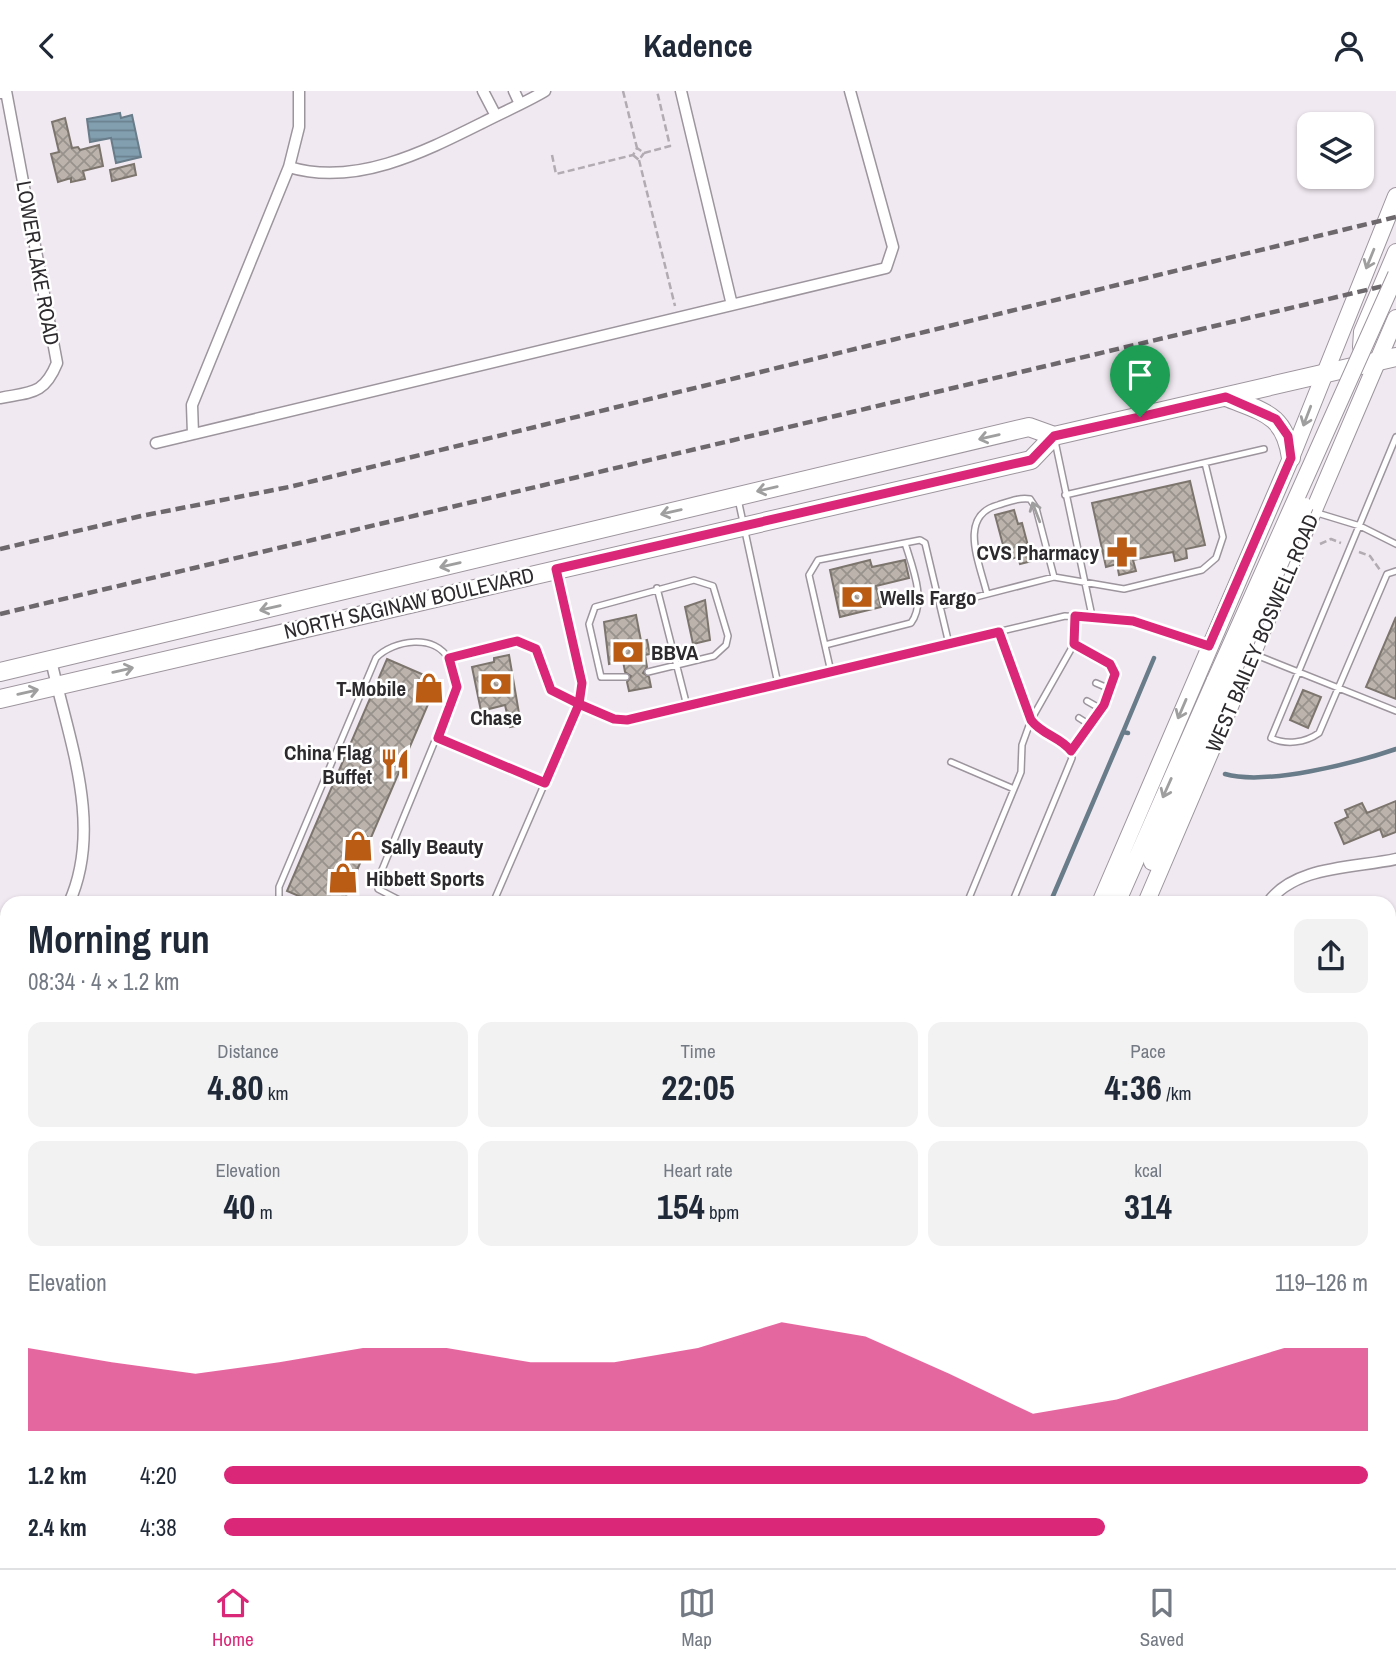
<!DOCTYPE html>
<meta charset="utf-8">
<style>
:root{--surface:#fff;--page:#f2f2f3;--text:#1f2937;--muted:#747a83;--line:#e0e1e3;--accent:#db2777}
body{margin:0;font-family:"Archivo Narrow",sans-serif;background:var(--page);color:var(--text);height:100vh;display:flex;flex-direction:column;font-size:26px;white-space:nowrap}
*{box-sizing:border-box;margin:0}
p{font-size:23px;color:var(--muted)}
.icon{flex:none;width:38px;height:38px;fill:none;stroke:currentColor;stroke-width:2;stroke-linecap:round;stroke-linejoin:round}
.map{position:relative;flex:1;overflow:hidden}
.panel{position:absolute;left:0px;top:805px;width:1396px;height:672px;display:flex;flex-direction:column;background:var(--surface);border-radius:21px 21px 0 0;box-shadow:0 2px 5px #0004}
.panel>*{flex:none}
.tools{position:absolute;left:1297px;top:21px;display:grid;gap:14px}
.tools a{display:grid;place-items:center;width:77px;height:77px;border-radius:14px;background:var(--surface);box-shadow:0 2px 5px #0004;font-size:35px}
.pin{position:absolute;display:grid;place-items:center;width:60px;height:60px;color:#fff;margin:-72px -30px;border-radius:50% 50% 50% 0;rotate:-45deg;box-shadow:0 0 7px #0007}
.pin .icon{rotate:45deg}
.round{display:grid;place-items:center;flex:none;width:74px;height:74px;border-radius:14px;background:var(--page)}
.head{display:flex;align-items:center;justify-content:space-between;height:119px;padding:0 28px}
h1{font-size:38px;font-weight:700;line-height:52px}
.figures{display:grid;grid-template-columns:repeat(3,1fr);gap:10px;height:119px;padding:7px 28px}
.figures div{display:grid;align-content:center;border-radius:14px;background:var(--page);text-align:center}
.figures b{font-size:35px;font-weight:700}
.figures small{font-size:19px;font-weight:400}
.figures p{font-size:19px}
.chart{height:196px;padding:14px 28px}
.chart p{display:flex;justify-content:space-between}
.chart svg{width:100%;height:126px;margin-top:7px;fill:var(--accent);opacity:.7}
ul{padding:0 28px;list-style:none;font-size:23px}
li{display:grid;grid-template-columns:112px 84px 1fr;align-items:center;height:52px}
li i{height:18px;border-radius:9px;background:var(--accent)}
header{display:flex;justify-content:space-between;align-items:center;height:91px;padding:0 28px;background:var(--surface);font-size:32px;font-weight:700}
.menu{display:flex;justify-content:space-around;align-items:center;height:98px;border-top:2px solid var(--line);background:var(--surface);font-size:19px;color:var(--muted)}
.menu a{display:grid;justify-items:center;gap:4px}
.menu .current{color:var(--accent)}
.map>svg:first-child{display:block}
</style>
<header><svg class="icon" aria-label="back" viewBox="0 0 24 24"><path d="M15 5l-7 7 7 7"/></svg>Kadence<svg class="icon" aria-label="person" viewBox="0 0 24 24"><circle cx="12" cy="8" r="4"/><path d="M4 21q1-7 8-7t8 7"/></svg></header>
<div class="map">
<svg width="1396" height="1477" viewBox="0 0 1396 1477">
<defs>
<pattern id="water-rules" width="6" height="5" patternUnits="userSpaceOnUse" patternTransform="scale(1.75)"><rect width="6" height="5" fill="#829fb0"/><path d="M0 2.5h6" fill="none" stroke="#6b8290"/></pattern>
<pattern id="building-cross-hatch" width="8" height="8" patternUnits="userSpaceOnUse" patternTransform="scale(1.75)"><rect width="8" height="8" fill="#bbb3ac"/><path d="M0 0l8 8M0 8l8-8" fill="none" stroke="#98928c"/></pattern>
</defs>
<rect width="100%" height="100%" fill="#f1e9f1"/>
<path fill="url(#water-rules)" stroke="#687c89" stroke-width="2" d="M120 22 121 27 132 24 141 66 116 72 111 47 90 51 87 28Z"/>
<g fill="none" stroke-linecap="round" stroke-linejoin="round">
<path stroke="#687c89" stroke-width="4.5" d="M1123 641 1154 567
M1225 683C1266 695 1355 672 1396 658
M1050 812 1123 641 1128 642"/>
</g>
<path fill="url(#building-cross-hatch)" stroke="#7c756e" stroke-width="2" d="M65 27 72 57 78 56 80 59 99 54 103 75 83 80 85 88 71 91V87L58 91 51 63 59 61 52 31Z
M134 73 136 84 112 90 110 79Z
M1190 390 1205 454 1186 458 1187 467 1175 470 1173 461 1133 469 1136 480 1119 484 1117 473 1106 476 1092 412Z
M1014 419 1018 433 1022 432 1032 470 1020 473 1018 466 1007 469 995 424Z
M870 469 872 476 905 469 909 487 876 495 881 516 840 526 830 479Z
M705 509 710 549 693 553 685 516Z
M636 524 641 550 647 549 650 563 645 564 647 576 643 582 649 586 651 596 629 600 627 591 631 585 625 581 623 570 609 573 604 531Z
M1396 526V608L1366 596Z
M509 564 521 634 510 636 505 614 481 620 472 576 494 571V567Z
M387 568 438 590 343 812H315L287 800Z
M1303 599 1321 606 1308 637 1290 629Z
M1396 710V741L1383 746 1380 738 1344 753 1335 732 1348 726 1345 719 1362 712 1367 722Z"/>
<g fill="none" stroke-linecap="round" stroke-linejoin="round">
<g stroke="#9d959d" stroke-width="8">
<path id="service" d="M1396 346 1271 647C1286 654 1305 652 1319 642L1387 483 1396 480
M1055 350 1092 525
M1065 404 1264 358
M738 408 778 593
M1314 421 1360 435 1396 453
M657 497 687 615
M987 503C980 473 957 425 998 414 1008 411 1019 406 1030 408L1036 417 1054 486
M941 515 1054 486 1124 498 1202 479 1216 467 1223 446 1205 372
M999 541 1031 629 1039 639 1067 654 1072 667 1012 812
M825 554 911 532C927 510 912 475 905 452
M1256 564 1396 620
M449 567 522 550 536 558 551 599 602 624 627 629 1065 525 1133 530 1209 555
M831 581 809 484 818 469 920 449 925 452 949 553
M626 586H601L589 533 595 516 694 489 713 495 728 545 726 554 714 565 648 581
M1096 592 1110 598
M1087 610 1101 618
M1079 627 1090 634
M438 647 545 692
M1071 660 1104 614 1115 583 1110 573 1074 553
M951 671 1014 698
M279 812V796L376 567C393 549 436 542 449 569 453 577 455 588 457 596L377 791 378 798 405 812
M493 812 579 613 582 600 557 481
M967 812 1021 681 1022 654 1031 629 1074 553 1075 525
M529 1470 545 1477
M913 1470 928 1477
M127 1477 130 1470
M337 1477 340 1470
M398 1477 401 1470
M763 1477 766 1470"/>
</g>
<g stroke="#9d959d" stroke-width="13">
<path id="minor" d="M483 0 496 25
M514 0 520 13
M681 0 732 214
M289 76C355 96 424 61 482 32 503 21 525 12 545 0
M0 307C31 301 44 304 57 272L6 0
M193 343 192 314 289 76 299 36V0
M156 352 886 177 893 156 850 0
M51 569C68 647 104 735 69 812
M1268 812C1294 774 1356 777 1396 768
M1390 976 1396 960
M1390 1232 1396 1234
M38 1470V1477"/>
</g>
<g stroke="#9d959d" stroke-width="17">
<path id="tertiary" d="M0 0H2
M1390 1427 1396 1429"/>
</g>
<g stroke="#9d959d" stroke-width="18">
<path id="secondary" d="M1361 256 1362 241 1396 161
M1152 771 1227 594
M1100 812 1291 367 1396 105
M1117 812 1215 589
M1146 812 1396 227
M819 1477 822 1470
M860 1477 863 1470"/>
</g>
<g stroke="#9d959d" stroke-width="20">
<path id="primary" d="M1226 306C1263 321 1285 323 1291 367
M0 581 1029 336 1054 345
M0 608 1031 369 1054 345 1396 266"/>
</g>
<path stroke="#b2abb2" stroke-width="2.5" stroke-dasharray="7 3.5" stroke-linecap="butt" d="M623 0 637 57
M552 64 556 83 633 64 637 57 644 62 670 55 657 0
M633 64 639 69 644 62
M639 69 675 215
M1320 453 1331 448 1341 452
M1359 461 1370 465 1380 479"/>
<use href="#service" stroke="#fff" stroke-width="5"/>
<use href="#minor" stroke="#fff" stroke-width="10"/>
<use href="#tertiary" stroke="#fff" stroke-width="14"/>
<use href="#secondary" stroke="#fff" stroke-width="16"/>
<use href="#primary" stroke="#fff" stroke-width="18"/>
<path stroke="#6c686c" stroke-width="4.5" stroke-dasharray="10 5" stroke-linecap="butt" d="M0 458 141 425 289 396 1396 126
M0 523 1396 192"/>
<g stroke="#9d959d" stroke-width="18" stroke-linecap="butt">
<path id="secondary-bridge" d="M1215 589 1396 184
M1227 594 1305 415"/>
</g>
<use href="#secondary-bridge" stroke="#fff" stroke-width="16"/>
</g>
<defs><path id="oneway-shaft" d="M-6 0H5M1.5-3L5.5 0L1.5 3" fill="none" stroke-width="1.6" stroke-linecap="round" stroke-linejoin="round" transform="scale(1.75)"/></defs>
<g stroke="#a09fa0">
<use href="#oneway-shaft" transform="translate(1370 168) rotate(112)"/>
<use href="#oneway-shaft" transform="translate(1307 325) rotate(111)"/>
<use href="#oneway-shaft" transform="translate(989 346) rotate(167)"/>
<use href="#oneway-shaft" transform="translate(767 398) rotate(167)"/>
<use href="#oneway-shaft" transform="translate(671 421) rotate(167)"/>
<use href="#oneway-shaft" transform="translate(1036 421) rotate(-111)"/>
<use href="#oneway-shaft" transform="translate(450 474) rotate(167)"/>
<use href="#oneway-shaft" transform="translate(270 517) rotate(167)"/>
<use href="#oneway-shaft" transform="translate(123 579) rotate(-13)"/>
<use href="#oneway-shaft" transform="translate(28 601) rotate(-13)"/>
<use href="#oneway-shaft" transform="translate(1182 618) rotate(113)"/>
<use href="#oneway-shaft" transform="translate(1167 697) rotate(114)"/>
</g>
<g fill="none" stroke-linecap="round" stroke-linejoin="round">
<g stroke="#fff" stroke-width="14">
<path id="route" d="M1140 326 1054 345 1031 369 556 478 582 592 579 613 551 599 536 558 517 550 449 567 457 596 438 647 545 692 579 613 614 628 627 629 999 541 1031 629C1042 644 1061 646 1071 660L1104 614 1115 583 1110 573 1074 553 1075 525 1133 530 1209 555 1291 367 1288 345 1276 328 1226 306 1140 326"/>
</g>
<use href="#route" stroke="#db2777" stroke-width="9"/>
</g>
<defs>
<g id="pharmacy-bare" transform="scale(2.415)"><path d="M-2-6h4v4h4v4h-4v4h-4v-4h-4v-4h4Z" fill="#bb5c15" stroke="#fff" stroke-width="2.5" paint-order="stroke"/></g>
<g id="bank-bare" transform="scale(2.415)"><path d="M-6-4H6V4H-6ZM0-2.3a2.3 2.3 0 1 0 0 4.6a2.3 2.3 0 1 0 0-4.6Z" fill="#bb5c15" stroke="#fff" stroke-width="2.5" paint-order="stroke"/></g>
<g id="shop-bare" transform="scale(2.415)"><path d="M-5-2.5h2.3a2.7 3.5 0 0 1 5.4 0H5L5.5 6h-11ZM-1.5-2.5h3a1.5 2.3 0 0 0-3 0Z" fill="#bb5c15" stroke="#fff" stroke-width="2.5" paint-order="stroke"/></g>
<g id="restaurant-bare" transform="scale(2.415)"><path d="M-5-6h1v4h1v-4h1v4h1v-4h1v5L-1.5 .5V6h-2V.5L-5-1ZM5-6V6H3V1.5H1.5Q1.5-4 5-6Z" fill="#bb5c15" stroke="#fff" stroke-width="2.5" paint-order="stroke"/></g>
</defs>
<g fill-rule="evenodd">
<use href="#pharmacy-bare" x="1122" y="461"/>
<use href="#bank-bare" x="857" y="506"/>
<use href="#bank-bare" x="628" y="561"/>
<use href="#bank-bare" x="496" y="593"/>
<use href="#shop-bare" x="429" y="597"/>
<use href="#restaurant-bare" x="395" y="673"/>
<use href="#shop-bare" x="358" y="755"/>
<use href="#shop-bare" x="343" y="787"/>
</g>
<g text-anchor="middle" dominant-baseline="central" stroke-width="5" stroke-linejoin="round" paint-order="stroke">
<g font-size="21" fill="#2d2a2d" stroke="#fff">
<text transform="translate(38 172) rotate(80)">LOWER LAKE ROAD</text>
<text transform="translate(409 512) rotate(-13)">NORTH SAGINAW BOULEVARD</text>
<text transform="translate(1262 542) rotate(-67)">WEST BAILEY BOSWELL ROAD</text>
</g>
<g font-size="21" font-weight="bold" fill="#2d2a2d" stroke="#fff" text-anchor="start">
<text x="1099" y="461" text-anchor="end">CVS Pharmacy</text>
<text x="880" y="506">Wells Fargo</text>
<text x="651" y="561">BBVA</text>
<text x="406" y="597" text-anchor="end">T-Mobile</text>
<text x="496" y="626" text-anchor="middle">Chase</text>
<text x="372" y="661" text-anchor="end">China Flag<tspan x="372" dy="24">Buffet</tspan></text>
<text x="381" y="755">Sally Beauty</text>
<text x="366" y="787">Hibbett Sports</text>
</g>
</g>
</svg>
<div class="tools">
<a><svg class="icon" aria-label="layers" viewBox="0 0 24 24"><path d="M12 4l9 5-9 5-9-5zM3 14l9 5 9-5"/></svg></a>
</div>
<div class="pin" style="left:1140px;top:326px;background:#1e9e55"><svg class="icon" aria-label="arrive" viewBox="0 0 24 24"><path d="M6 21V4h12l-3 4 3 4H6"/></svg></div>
<section class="panel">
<div class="head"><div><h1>Morning run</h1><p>08:34 · 4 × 1.2 km</p></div><a class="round"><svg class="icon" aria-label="share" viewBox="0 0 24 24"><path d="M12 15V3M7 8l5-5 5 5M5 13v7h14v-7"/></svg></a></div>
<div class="figures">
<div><p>Distance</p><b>4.80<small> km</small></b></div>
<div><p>Time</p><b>22:05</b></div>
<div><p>Pace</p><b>4:36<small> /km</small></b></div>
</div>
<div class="figures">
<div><p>Elevation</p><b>40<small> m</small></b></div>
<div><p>Heart rate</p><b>154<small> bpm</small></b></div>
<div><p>kcal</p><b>314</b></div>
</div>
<div class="chart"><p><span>Elevation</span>119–126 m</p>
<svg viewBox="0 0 160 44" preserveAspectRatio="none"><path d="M0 44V15L10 20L20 24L30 20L40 15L50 15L60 20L70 20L80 15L90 6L100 11L110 24L120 38L130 33L140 24L150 15L160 15V44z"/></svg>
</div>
<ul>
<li><b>1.2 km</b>4:20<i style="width:100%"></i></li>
<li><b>2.4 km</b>4:38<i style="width:77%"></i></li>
</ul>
</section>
</div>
<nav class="menu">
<a class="current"><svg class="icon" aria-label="home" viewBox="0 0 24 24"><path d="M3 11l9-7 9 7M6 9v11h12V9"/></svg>Home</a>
<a><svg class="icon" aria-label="map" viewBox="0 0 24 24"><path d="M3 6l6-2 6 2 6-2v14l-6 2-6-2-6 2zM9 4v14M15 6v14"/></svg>Map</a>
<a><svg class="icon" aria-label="saved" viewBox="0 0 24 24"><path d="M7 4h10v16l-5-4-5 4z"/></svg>Saved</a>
</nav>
